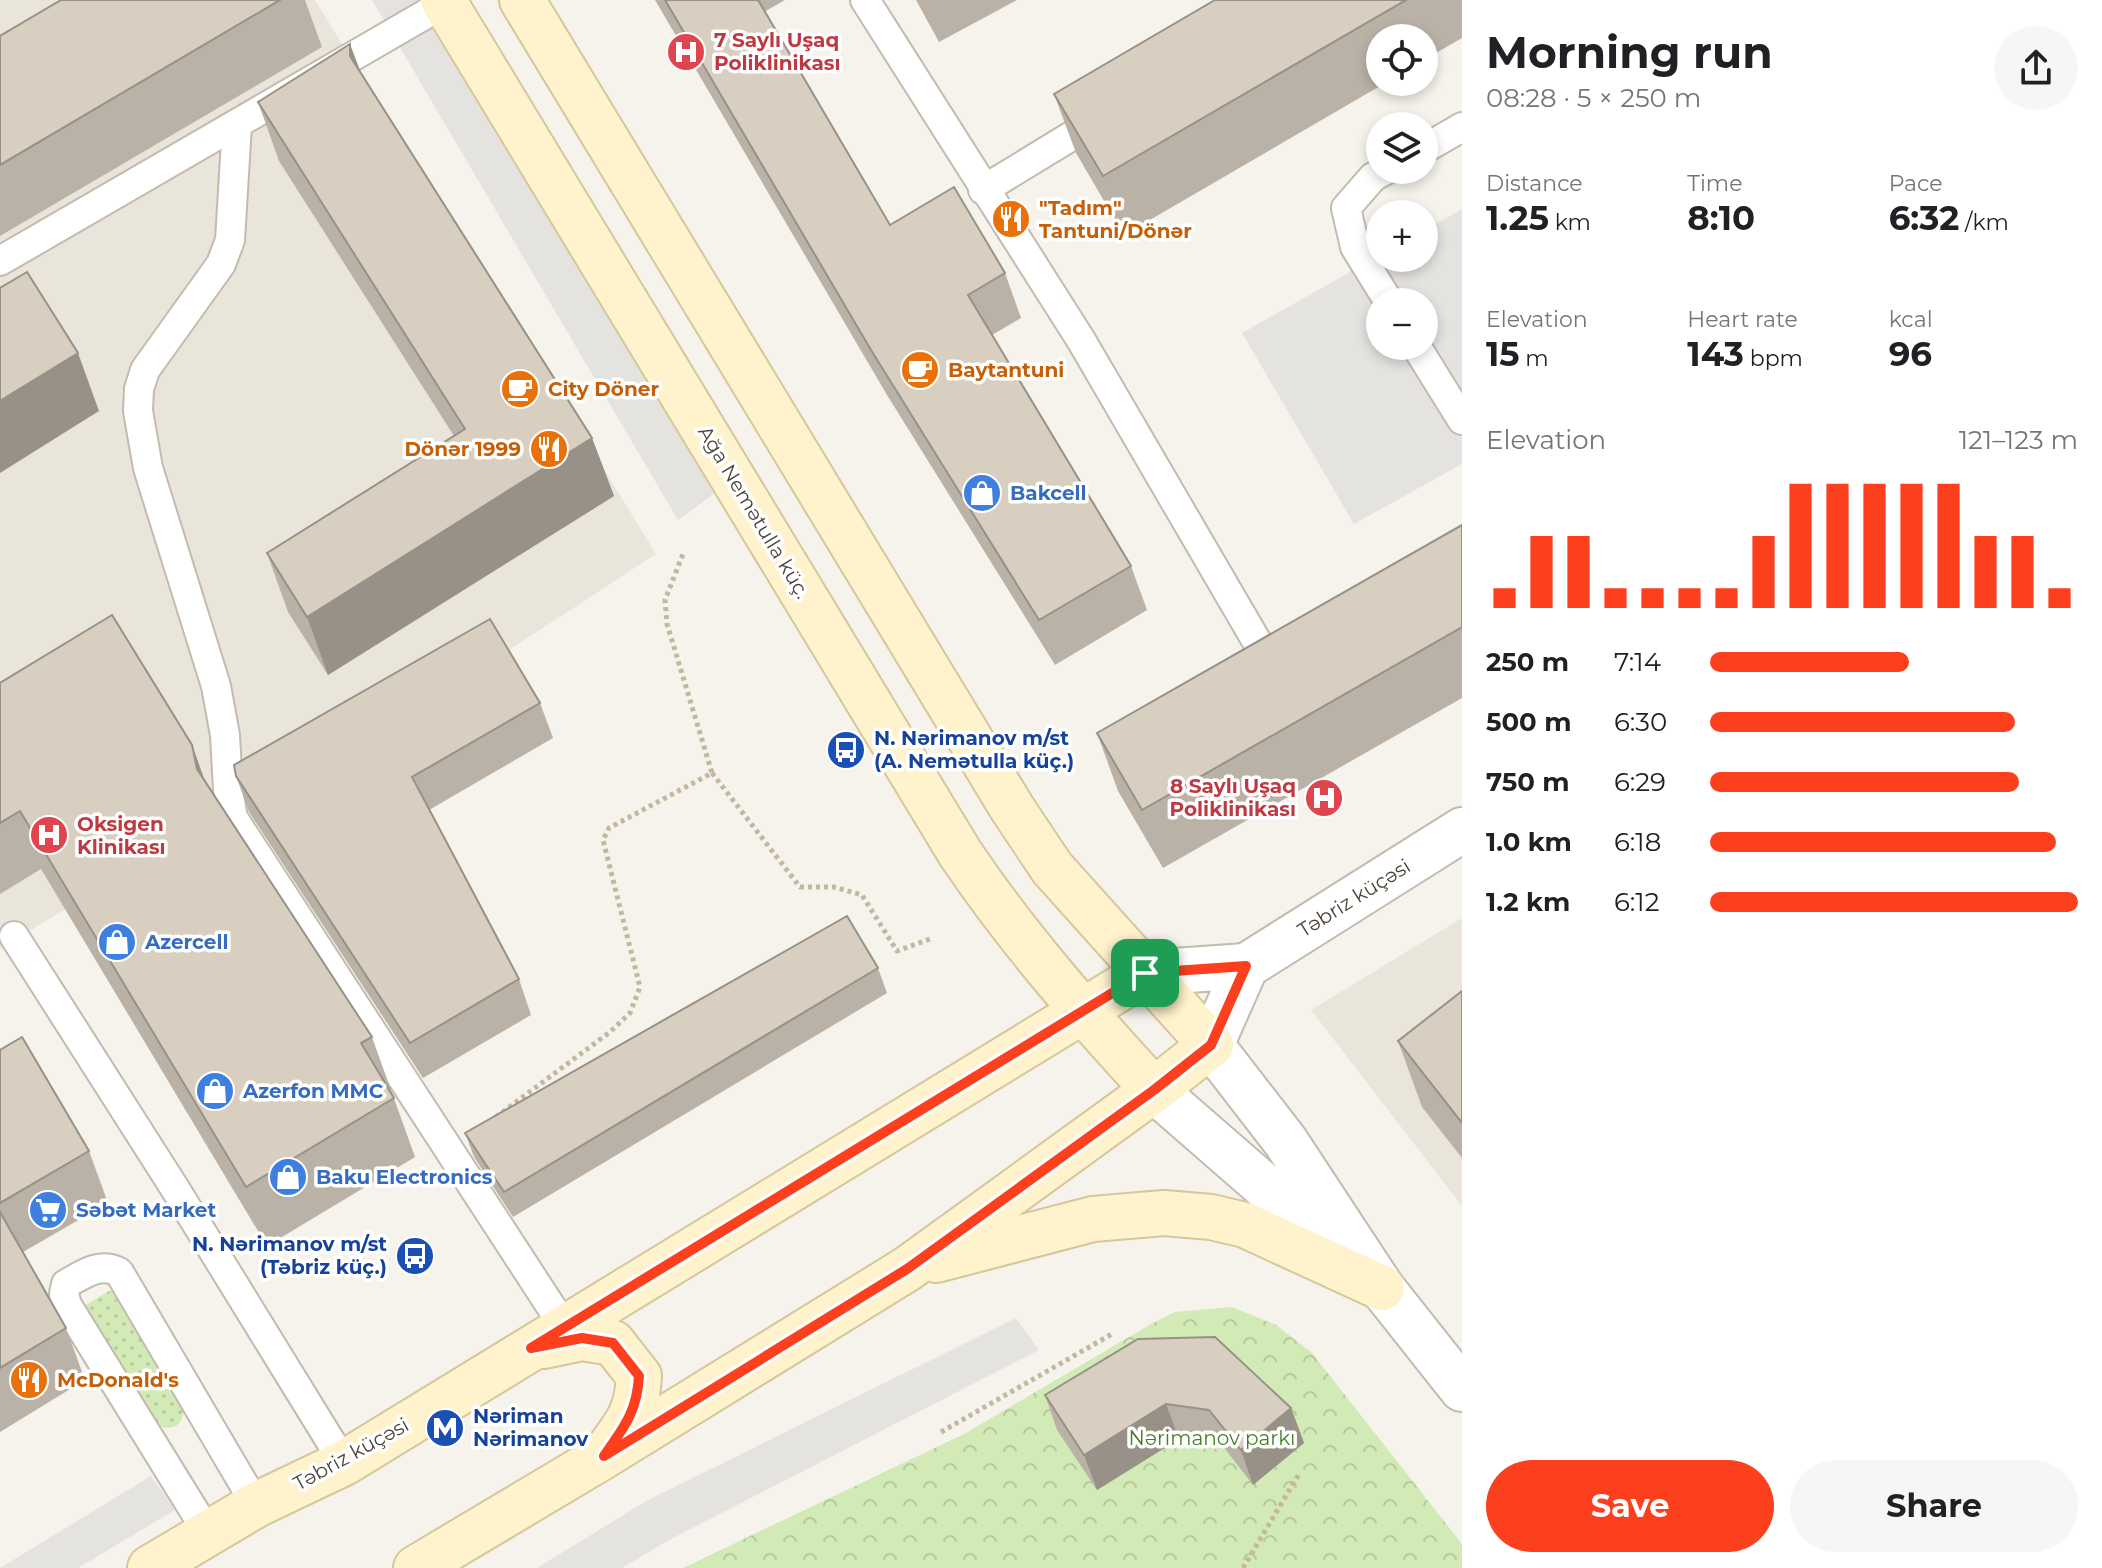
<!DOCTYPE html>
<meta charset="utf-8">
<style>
:root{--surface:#fff;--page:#f6f6f6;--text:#202124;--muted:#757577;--accent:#fc3f1d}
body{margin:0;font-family:Montserrat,sans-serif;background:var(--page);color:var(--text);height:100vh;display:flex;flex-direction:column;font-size:30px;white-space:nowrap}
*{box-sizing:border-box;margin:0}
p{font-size:26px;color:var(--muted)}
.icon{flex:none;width:44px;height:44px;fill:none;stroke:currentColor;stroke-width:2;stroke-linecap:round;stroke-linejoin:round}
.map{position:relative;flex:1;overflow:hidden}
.panel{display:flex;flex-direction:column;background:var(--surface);width:640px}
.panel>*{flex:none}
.controls{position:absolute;left:1366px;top:24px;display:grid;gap:16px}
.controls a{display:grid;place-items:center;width:72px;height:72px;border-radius:50%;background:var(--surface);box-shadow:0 4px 12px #0003;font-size:40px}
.pin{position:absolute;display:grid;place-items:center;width:68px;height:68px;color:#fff;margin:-34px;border-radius:16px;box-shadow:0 4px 12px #0006}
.round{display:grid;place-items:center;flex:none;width:84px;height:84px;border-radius:42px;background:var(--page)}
.overview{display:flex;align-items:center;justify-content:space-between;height:136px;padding:0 24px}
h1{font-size:44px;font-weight:700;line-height:60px}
.figures{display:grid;grid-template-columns:repeat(3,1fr);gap:12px;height:136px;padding:8px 24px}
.figures div{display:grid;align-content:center}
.figures b{font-size:34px;font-weight:700}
.figures small{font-size:22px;font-weight:400}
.figures p{font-size:22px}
.chart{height:224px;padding:16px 24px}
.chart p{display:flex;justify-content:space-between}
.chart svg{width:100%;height:144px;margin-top:8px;stroke:var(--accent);stroke-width:6}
.action{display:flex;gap:16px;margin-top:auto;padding:16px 24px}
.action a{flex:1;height:92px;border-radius:48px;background:var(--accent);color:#fff;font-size:32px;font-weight:700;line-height:92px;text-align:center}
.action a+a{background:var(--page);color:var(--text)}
ul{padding:0 24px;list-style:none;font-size:26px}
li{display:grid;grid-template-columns:128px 96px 1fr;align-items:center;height:60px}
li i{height:20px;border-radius:10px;background:var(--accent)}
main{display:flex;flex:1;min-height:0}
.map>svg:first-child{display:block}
</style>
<main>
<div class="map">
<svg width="1462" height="1568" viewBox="0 0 1462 1568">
<defs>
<pattern id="grass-dots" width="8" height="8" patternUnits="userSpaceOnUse" patternTransform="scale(2)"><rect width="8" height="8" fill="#d2eab5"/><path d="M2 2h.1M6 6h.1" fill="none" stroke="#b6ca9c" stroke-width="1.8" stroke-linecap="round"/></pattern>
<pattern id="park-crowns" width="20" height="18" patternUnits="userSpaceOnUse" patternTransform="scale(2)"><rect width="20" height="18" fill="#d2eab5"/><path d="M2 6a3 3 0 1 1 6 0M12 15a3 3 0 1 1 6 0" fill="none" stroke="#b6ca9c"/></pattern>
</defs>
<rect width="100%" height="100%" fill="#f6f3ec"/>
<path fill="#eae5da" d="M0 0H315L656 554 503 654 277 784 0 948Z
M1462 918V1206L1311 1010Z"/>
<path fill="url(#grass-dots)" d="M111 1290 184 1407C184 1428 169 1433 153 1422L82 1307Z"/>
<path fill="url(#park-crowns)" d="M1232 1307 1276 1325 1312 1353 1462 1544V1568H683L964 1434 1151 1324 1175 1312Z"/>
<path fill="#e5e3e0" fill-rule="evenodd" d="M372 0H421L714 494 678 520Z
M1462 209V464L1354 524 1242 333 1380 255V258H1424V231ZM1380 302H1424V346H1380Z
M1016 1318 1039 1350 669 1540 622 1568H537L648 1500Z
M151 1476 175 1510 78 1568H0Z"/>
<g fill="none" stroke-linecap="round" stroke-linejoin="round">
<g stroke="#c2bbae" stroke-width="32">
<path id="service" d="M865 0 1081 340 1267 659
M237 125 230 240 221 264 145 370 139 389 138 411 148 468 216 686 225 735 228 790 233 818 565 1328
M1424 149 1462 127
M1386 170 1373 177 1346 208 1355 247 1389 302
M983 190 1101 118
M0 261 445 3
M1416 346 1462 420
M14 936 174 1187 344 1463
M208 1533 67 1305 64 1294 66 1284C84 1274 99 1262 119 1272L256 1505"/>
</g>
<g stroke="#c2bbae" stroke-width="48">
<path id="minor" d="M1145 973 1246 966 1211 1045"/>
</g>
<g stroke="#c2bbae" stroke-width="48">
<path id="tertiary" d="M1246 966 1462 830
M1211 1045 1286 1142 1382 1288 1462 1389
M1154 1090 1347 1258"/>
</g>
<g stroke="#d6c79b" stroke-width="48">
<path id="secondary" d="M443 0 960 853C1017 938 1085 1015 1154 1090
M936 1260 1093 1219 1164 1213 1211 1217 1245 1225 1382 1288
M544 1346 582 1338 613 1343 639 1376C637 1412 628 1422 607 1451
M150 1568 256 1505 344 1463 1145 973
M416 1568 604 1456 907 1269 1154 1090 1211 1045 1052 868 1012 808 522 0"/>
</g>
<path stroke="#c4b79f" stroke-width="5" stroke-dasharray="4 4" stroke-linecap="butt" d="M712 773 800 887H834L862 895 897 951 930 939
M496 1117 610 1032 630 1013 640 987 603 840 609 828 712 773 667 624 665 600 683 554
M941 1432 1112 1334
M1243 1568 1299 1474"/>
<use href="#service" stroke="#fff" stroke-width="28"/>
<use href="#minor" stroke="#fff" stroke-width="44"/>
<use href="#tertiary" stroke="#fff" stroke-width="44"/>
<use href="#secondary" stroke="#fff3cd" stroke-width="44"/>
</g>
<path fill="#bab2a6" d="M61 0H305L322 47 0 236V36Z
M655 0H785L764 12 890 225 1005 273 1021 318 992 335 1131 566 1147 610 1055 665 887 395Z
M916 0H1017L939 42Z
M1215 0H1462V38L1424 60V38H1380V82H1387L1124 235 1076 153 1054 94Z
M361 72 592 438 614 496 328 675 288 612 267 553 454 436 279 161 258 102Z
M1462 525V698L1163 868 1118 791 1097 733Z
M0 683 192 745 204 779 372 1037 415 1157 267 1246 41 869 0 894Z
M540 703 553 738 429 810 519 979 531 1015 423 1078 249 812 236 776Z
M878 968 887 993 513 1217 474 1157 465 1133Z
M1462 991V1158L1422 1107 1398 1041Z
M0 1050 89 1151 108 1203 23 1252 66 1328 85 1380 0 1432Z
M1045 1395 1291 1408 1304 1443 1253 1485 1222 1445 1179 1439 1097 1490 1057 1430Z"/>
<path fill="#979187" d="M350 44 372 102 350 56Z
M78 353 99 411 0 473V401Z
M592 438 614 496 328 675 307 617Z
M192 745 213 804 197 769Z
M1166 1404 1179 1439 1097 1490 1084 1455Z
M1291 1408 1304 1443 1253 1485 1241 1450Z"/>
<path fill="#d8cfc1" stroke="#979187" stroke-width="2" d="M61 0H280L0 165V36Z
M665 0H758L890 225 954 187 1005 273 968 295 1131 566 1039 620 871 350Z
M1215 0H1406L1103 176 1054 94Z
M350 44V56L592 438 307 617 267 553 465 429 258 102Z
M27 272 78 353 0 401V288Z
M1462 525V627L1142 810 1097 733Z
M112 615 192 745 197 769 372 1037 361 1043 394 1098 246 1187 20 811 0 823V683Z
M490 619 540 703 412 777 519 979 410 1043 236 776 234 765Z
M847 916 878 968 504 1192 465 1133Z
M1462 991V1123L1398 1041Z
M22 1037 89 1151 0 1203V1050Z
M0 1212 66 1328 0 1368Z
M1215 1337 1291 1408 1241 1450 1209 1410 1166 1404 1084 1455 1045 1395 1138 1339Z"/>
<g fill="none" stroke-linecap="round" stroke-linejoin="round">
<g stroke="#fff" stroke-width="16">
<path id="route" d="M1246 966 1211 1045 1154 1090 907 1269 604 1456C624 1427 637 1412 639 1376L613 1343 582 1338 531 1348 1145 973Z"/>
</g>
<use href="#route" stroke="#fc3f1d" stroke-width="10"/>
</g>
<defs>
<g id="hospital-disc" transform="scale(2)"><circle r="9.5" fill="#e0444e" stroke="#fff"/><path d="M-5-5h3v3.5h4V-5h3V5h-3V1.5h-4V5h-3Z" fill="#fff"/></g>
<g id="restaurant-disc" transform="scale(2)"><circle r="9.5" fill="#e8710a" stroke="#fff"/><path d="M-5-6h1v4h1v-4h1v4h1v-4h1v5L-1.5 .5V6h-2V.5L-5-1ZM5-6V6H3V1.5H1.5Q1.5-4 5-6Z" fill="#fff"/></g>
<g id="cafe-disc" transform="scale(2)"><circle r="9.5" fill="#e8710a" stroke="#fff"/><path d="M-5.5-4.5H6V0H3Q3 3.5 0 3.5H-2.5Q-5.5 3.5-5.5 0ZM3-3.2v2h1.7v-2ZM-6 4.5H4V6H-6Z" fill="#fff"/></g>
<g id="shop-disc" transform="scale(2)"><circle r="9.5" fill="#3f7fe0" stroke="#fff"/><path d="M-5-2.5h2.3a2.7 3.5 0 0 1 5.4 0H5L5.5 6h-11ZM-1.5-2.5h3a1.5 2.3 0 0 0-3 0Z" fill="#fff"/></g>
<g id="bus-disc" transform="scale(2)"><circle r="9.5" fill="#1a4fb4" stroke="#fff"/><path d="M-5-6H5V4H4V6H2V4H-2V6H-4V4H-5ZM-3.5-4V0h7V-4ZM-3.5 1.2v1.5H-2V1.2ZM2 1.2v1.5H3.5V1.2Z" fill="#fff"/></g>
<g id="supermarket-disc" transform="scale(2)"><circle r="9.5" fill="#3f7fe0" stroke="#fff"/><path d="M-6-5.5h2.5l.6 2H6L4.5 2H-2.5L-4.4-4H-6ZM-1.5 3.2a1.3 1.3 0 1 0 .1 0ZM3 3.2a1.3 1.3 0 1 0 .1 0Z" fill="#fff"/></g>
<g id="metro-disc" transform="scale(2)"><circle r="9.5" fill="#1a4fb4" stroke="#fff"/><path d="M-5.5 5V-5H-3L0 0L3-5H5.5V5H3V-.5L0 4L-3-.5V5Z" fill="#fff"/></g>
</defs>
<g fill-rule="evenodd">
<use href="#hospital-disc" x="686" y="52"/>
<use href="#restaurant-disc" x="1011" y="219"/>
<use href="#cafe-disc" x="920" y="370"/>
<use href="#cafe-disc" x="520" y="389"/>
<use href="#restaurant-disc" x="549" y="449"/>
<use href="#shop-disc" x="982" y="493"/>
<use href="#bus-disc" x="846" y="750"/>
<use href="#hospital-disc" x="1324" y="798"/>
<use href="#hospital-disc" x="49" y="835"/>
<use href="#shop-disc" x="117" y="942"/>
<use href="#shop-disc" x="215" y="1091"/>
<use href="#shop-disc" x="288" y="1177"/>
<use href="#supermarket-disc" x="48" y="1210"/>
<use href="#bus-disc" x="415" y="1256"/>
<use href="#restaurant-disc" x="29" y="1380"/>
<use href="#metro-disc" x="445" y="1428"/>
</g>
<g text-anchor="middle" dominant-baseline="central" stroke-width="7" stroke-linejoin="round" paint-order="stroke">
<g font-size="20" font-weight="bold" fill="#be3a42" stroke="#fff" text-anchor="start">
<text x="714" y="40">7 Saylı Uşaq<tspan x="714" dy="23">Poliklinikası</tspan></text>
<text x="1296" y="786" text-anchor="end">8 Saylı Uşaq<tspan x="1296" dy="23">Poliklinikası</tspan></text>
<text x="77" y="824">Oksigen<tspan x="77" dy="23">Klinikası</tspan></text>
</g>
<g font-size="20" font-weight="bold" fill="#c56008" stroke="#fff" text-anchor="start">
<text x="1039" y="208">"Tadım"<tspan x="1039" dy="23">Tantuni/Dönər</tspan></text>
<text x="948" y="370">Baytantuni</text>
<text x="548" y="389">City Döner</text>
<text x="521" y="449" text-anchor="end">Dönər 1999</text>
<text x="57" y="1380">McDonald's</text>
</g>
<g font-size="20" font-weight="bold" fill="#366cbe" stroke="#fff" text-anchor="start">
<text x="1010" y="493">Bakcell</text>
<text x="145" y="942">Azercell</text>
<text x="243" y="1091">Azerfon MMC</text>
<text x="316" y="1177">Baku Electronics</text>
<text x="76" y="1210">Səbət Market</text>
</g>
<g font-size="20" fill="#4b4439" stroke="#fff">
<text transform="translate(754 512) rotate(59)">Ağa Nemətulla küç.</text>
<text transform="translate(1354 898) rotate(-32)">Təbriz küçəsi</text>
<text transform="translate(351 1454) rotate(-29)">Təbriz küçəsi</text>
</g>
<g font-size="20" font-weight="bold" fill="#164399" stroke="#fff" text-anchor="start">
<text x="874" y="738">N. Nərimanov m/st<tspan x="874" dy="23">(A. Nemətulla küç.)</tspan></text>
<text x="387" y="1244" text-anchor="end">N. Nərimanov m/st<tspan x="387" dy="23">(Təbriz küç.)</tspan></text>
<text x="473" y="1416">Nəriman<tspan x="473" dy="23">Nərimanov</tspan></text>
</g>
<g font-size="20" fill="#4a7f2a" stroke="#fff">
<text x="1212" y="1438">Nərimanov parkı</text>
</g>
</g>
</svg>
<div class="controls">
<a><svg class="icon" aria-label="locate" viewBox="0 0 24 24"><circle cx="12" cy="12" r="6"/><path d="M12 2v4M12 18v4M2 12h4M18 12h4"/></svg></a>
<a><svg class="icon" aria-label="layers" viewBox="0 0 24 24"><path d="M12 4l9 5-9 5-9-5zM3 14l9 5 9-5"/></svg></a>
<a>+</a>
<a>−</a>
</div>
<div class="pin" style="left:1145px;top:973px;background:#1e9e55"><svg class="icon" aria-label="arrive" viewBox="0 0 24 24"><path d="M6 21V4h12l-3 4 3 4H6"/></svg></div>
</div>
<section class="panel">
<div class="overview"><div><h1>Morning run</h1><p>08:28 · 5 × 250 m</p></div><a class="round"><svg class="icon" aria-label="share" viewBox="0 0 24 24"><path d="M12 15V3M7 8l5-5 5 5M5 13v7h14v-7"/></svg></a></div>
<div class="figures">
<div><p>Distance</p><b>1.25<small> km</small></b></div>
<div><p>Time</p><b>8:10</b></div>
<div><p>Pace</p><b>6:32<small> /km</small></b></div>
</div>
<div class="figures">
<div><p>Elevation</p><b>15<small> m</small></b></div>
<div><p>Heart rate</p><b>143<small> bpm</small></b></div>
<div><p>kcal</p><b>96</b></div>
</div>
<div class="chart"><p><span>Elevation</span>121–123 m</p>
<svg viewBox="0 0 160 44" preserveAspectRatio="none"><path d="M5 44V38M15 44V22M25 44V22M35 44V38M45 44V38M55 44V38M65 44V38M75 44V22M85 44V6M95 44V6M105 44V6M115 44V6M125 44V6M135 44V22M145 44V22M155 44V38"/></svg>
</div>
<ul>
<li><b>250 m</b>7:14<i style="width:54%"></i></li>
<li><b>500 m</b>6:30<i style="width:83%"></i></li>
<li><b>750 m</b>6:29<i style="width:84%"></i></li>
<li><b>1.0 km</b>6:18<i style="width:94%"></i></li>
<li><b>1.2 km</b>6:12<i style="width:100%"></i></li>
</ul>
<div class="action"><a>Save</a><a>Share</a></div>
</section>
</main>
